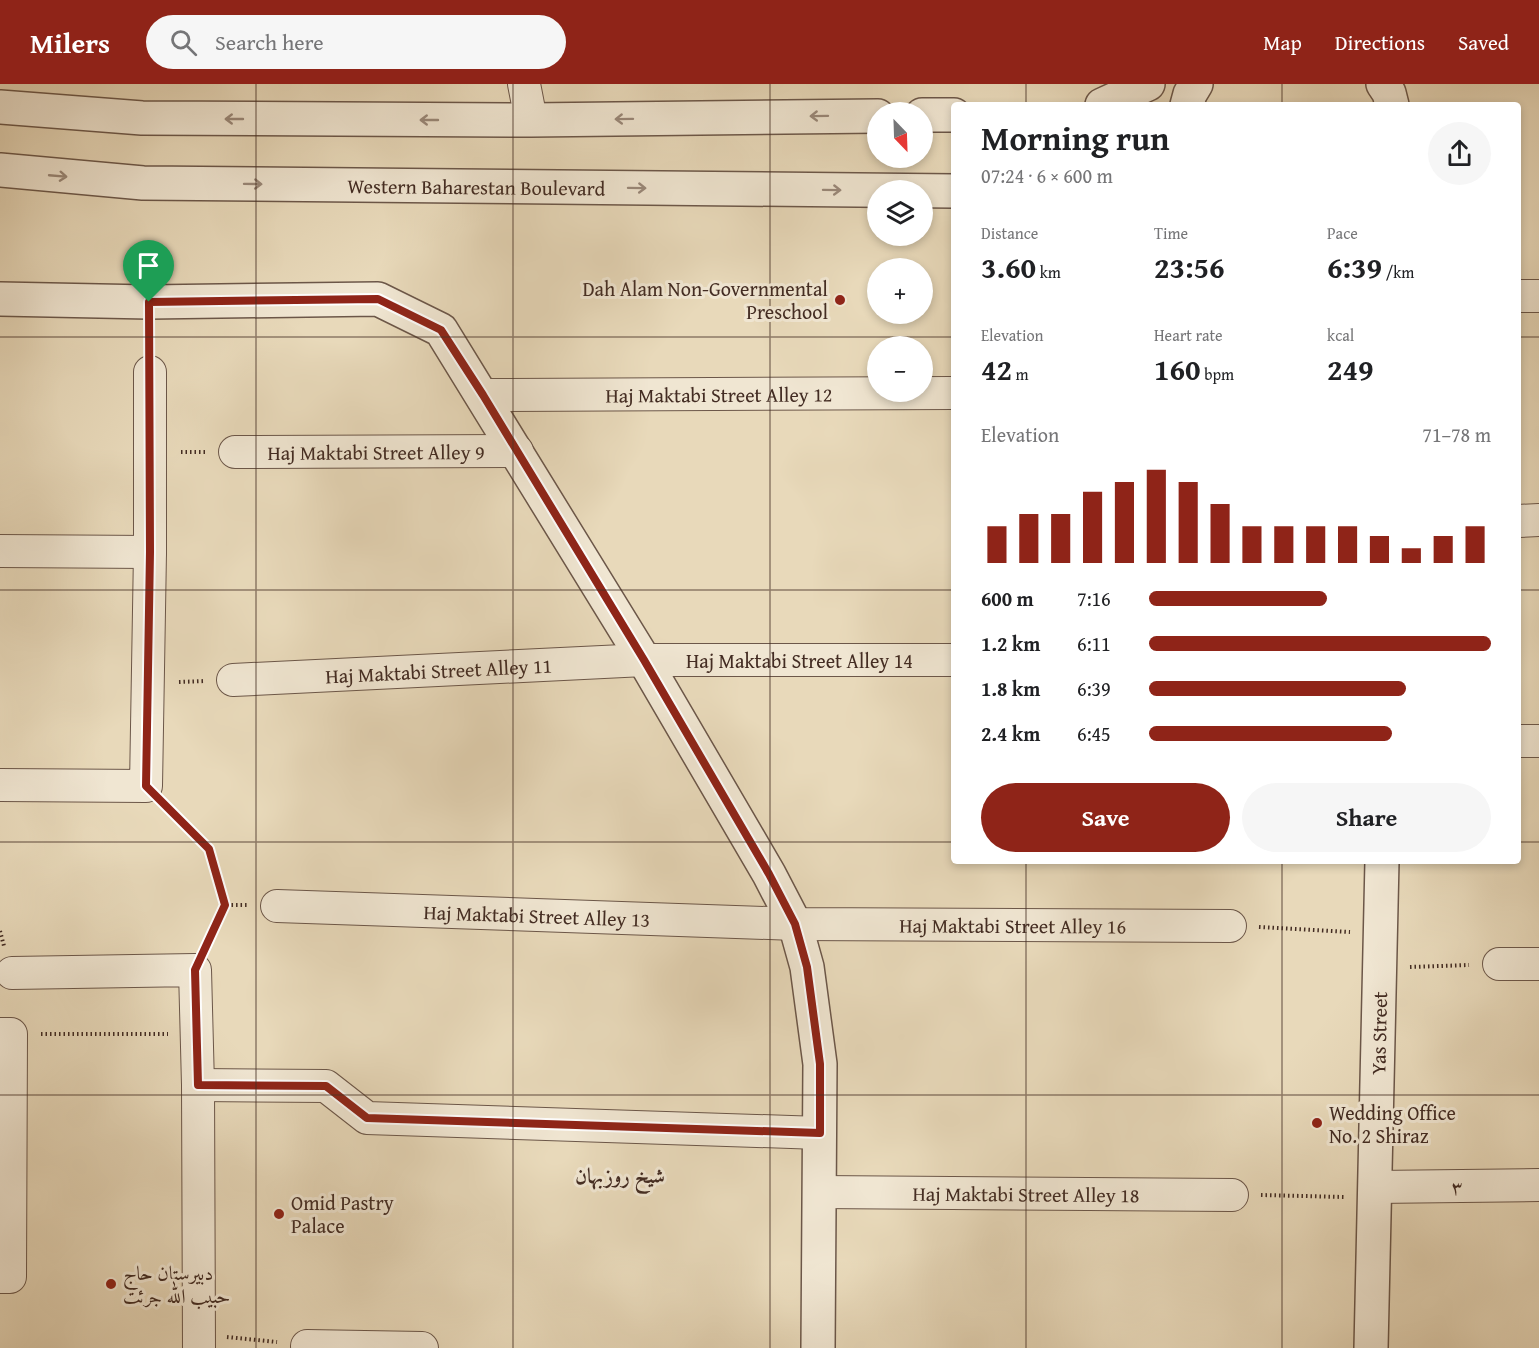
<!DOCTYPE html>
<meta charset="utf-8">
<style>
:root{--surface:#fff;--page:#f6f6f6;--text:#202124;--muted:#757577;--accent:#8f2418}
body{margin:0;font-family:"Gentium Book Plus",Amiri,serif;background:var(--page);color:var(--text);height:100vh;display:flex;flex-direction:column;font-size:22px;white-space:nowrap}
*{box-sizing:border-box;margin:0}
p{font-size:20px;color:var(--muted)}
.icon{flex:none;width:33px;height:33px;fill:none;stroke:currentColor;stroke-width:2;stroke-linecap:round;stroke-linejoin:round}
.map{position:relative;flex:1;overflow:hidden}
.drawer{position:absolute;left:951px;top:18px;width:570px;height:762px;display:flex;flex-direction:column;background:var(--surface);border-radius:6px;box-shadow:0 3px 9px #0003}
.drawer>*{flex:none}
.needle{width:39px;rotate:157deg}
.controls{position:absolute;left:867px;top:18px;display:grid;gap:12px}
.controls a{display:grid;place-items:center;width:66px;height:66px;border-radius:50%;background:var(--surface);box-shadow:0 3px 9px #0003;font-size:30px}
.pin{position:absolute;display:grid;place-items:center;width:51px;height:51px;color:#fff;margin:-62px -26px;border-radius:50% 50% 50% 0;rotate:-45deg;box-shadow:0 0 6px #0007}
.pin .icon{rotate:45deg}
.round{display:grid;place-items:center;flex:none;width:63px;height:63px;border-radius:32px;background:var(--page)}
.head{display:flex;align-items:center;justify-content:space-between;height:102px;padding:0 30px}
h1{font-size:33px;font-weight:700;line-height:45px}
.stats{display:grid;grid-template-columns:repeat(3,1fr);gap:9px;height:102px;padding:6px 30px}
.stats div{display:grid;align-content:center}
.stats b{font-size:30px;font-weight:700}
.stats small{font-size:16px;font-weight:400}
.stats p{font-size:16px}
.chart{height:168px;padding:12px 30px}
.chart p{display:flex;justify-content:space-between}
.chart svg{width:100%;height:108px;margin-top:6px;stroke:var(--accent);stroke-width:6}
.primary-button{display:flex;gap:12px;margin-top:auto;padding:12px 30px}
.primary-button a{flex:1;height:69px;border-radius:36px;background:var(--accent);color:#fff;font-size:24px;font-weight:700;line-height:69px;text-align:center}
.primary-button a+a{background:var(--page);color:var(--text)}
ul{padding:0 30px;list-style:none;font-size:20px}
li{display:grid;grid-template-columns:96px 72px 1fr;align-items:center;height:45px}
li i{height:15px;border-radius:8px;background:var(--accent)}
header{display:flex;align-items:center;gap:36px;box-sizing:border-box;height:84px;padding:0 30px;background:var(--accent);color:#fff}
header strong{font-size:28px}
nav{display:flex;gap:33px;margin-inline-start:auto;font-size:21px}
.search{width:420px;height:54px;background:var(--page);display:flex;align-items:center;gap:15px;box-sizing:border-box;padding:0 21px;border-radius:33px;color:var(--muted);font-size:22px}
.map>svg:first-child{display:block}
</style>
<header>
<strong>Milers</strong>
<div class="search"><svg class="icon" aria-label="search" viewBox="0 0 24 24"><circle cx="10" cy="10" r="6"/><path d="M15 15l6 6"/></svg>Search here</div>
<nav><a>Map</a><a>Directions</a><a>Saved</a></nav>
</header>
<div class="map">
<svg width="1539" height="1264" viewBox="0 0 1539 1264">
<rect width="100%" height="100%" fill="#e8d9ba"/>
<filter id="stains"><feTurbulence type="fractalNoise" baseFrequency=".00333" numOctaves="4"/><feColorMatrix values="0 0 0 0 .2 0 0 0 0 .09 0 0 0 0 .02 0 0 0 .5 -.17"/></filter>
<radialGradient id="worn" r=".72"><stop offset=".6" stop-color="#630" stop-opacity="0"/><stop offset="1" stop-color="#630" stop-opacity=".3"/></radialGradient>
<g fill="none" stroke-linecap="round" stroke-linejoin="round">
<g stroke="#6c5749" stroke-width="34">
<g id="minor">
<path d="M524 0 531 36"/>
<path d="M1518 212H1539"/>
<path id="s1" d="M483 311 954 309"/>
<path id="s2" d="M235 368 517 367"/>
<path d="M1518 437 1539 436"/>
<path d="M0 467 150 468"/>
<path id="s3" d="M233 596 644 576H954"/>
<path d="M1518 657H1539"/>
<path d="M0 701 146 702 150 468V288"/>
<path id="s4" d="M277 822 795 840 1230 842"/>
<path d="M1499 880H1539"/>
<path d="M12 889 195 886 198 1001 199 1264"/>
<path d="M0 950H11L10 1193H0"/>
<path d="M198 1001 326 1002 367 1034 820 1049"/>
<path d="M1375 1103 1539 1101"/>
<path id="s5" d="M819 1108 1232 1111"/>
<path d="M307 1262 422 1264"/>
</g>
</g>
<g stroke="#6c5749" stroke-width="36">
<g id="tertiary">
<path d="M1383 0 1389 9 1392 21"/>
<path d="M1102 21 1148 0"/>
<path d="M1187 21 1190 10 1196 0"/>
<path d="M0 23 142 34 531 36 878 32"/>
<path d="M922 31H954"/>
<path id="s6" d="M0 86 143 99 954 107"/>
<path d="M0 215 149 218 378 215 441 246 644 576 769 790 795 840 807 883 820 980 818 1264"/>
<path id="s7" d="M1371 1264 1382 777"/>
</g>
</g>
<path stroke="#432c23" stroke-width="4" stroke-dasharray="1.5 3" stroke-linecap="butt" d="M181 368H207
M179 598 205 597
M168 724 209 765 225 821
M1259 843 1350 848
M0 847 4 862
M207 860 225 821H247
M1410 883 1469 881
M41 950H168
M1261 1111 1344 1113
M227 1253 277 1258"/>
<use href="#minor" stroke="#f0e6d2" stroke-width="32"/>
<use href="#tertiary" stroke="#f0e6d2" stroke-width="33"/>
</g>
<defs><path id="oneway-shaft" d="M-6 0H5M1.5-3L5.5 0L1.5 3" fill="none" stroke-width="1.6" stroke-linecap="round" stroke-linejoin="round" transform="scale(1.5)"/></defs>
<g stroke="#9a897a">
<use href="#oneway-shaft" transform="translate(819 32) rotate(179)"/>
<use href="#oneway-shaft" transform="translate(234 35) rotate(-180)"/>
<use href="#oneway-shaft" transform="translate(624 35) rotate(179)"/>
<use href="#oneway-shaft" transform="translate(429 36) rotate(-180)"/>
<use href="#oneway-shaft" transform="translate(58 92) rotate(5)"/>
<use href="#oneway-shaft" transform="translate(253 100) rotate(1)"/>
<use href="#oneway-shaft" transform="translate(637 104) rotate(1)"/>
<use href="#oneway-shaft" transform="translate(832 106) rotate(1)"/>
</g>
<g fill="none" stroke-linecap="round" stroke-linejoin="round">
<g stroke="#fff" stroke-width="12">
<path id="route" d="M378 215 441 246 483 311 644 576 769 790 795 840 807 883 820 980V1049L367 1034 326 1002 198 1001 195 886 225 821 209 765 146 702 150 468 149 218Z"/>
</g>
<use href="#route" stroke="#8f2418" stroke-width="8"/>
</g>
<path fill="none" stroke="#432c23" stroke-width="1.5" stroke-opacity="0.55" d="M256 0V1264M513 0V1264M770 0V1264M1026 0V21M1282 0V21M0 253H954M1518 253H1539M0 506H954M1518 506H1539M0 758H954M1518 758H1539M1026 777V1264M1282 777V1264M0 1011H1539"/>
<g fill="#8f2418" stroke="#f0e6d2" stroke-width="2">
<circle cx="840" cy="216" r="6"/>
<circle cx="1317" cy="1039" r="6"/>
<circle cx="279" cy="1130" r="6"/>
<circle cx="111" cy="1200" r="6"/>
</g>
<g text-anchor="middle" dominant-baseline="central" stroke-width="6" stroke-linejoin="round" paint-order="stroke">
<g font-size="20" fill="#432c23" stroke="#f0e6d2">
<text stroke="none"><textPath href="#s6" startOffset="477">Western Baharestan Boulevard</textPath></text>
<text stroke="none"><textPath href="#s1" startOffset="236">Haj Maktabi Street Alley 12</textPath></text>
<text stroke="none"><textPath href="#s2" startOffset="141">Haj Maktabi Street Alley 9</textPath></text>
<text stroke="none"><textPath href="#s3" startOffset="567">Haj Maktabi Street Alley 14</textPath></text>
<text stroke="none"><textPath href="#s3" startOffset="206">Haj Maktabi Street Alley 11</textPath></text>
<text stroke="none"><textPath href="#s4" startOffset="260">Haj Maktabi Street Alley 13</textPath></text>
<text stroke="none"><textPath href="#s4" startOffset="736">Haj Maktabi Street Alley 16</textPath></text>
<text stroke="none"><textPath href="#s7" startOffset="315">Yas Street</textPath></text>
<text x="1457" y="1102">۳</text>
<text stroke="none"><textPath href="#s5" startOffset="207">Haj Maktabi Street Alley 18</textPath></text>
</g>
<g font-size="20" fill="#432c23" stroke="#f0e6d2" text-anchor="start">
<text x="828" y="204" text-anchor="end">Dah Alam Non-Governmental<tspan x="828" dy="23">Preschool</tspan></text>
<text x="1329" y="1028">Wedding Office<tspan x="1329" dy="23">No. 2 Shiraz</tspan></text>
<text x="291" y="1118">Omid Pastry<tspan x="291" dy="23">Palace</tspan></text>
<text x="123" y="1188">دبیرستان حاج<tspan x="123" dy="23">حبیب الله جرئت</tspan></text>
</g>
<g font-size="21" font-weight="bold" fill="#432c23" stroke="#f0e6d2">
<text x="620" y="1091">شیخ روزبهان</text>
</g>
</g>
<rect width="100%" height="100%" filter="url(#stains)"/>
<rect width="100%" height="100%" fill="url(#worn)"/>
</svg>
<div class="controls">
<a><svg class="needle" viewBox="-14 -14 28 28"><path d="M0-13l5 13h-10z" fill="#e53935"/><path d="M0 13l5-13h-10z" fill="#757577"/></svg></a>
<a><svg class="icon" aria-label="layers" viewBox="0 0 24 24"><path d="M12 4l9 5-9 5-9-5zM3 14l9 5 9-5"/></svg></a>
<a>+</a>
<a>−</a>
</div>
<div class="pin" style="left:149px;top:218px;background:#1e9e55"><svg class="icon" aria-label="arrive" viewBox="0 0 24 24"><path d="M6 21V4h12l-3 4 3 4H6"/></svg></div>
<section class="drawer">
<div class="head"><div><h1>Morning run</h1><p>07:24 · 6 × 600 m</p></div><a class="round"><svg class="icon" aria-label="share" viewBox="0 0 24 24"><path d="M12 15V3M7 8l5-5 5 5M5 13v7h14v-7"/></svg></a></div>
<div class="stats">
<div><p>Distance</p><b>3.60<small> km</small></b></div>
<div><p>Time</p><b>23:56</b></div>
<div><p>Pace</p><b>6:39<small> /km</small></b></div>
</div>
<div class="stats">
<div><p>Elevation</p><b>42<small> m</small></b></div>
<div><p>Heart rate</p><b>160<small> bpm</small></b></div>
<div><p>kcal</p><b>249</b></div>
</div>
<div class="chart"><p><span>Elevation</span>71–78 m</p>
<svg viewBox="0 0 160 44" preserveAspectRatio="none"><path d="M5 44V29M15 44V24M25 44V24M35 44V15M45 44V11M55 44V6M65 44V11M75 44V20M85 44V29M95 44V29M105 44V29M115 44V29M125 44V33M135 44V38M145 44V33M155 44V29"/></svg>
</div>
<ul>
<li><b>600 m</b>7:16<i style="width:52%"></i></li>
<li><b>1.2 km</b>6:11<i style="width:100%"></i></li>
<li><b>1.8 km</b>6:39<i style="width:75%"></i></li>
<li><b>2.4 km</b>6:45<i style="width:71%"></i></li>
</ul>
<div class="primary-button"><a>Save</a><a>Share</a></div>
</section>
</div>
